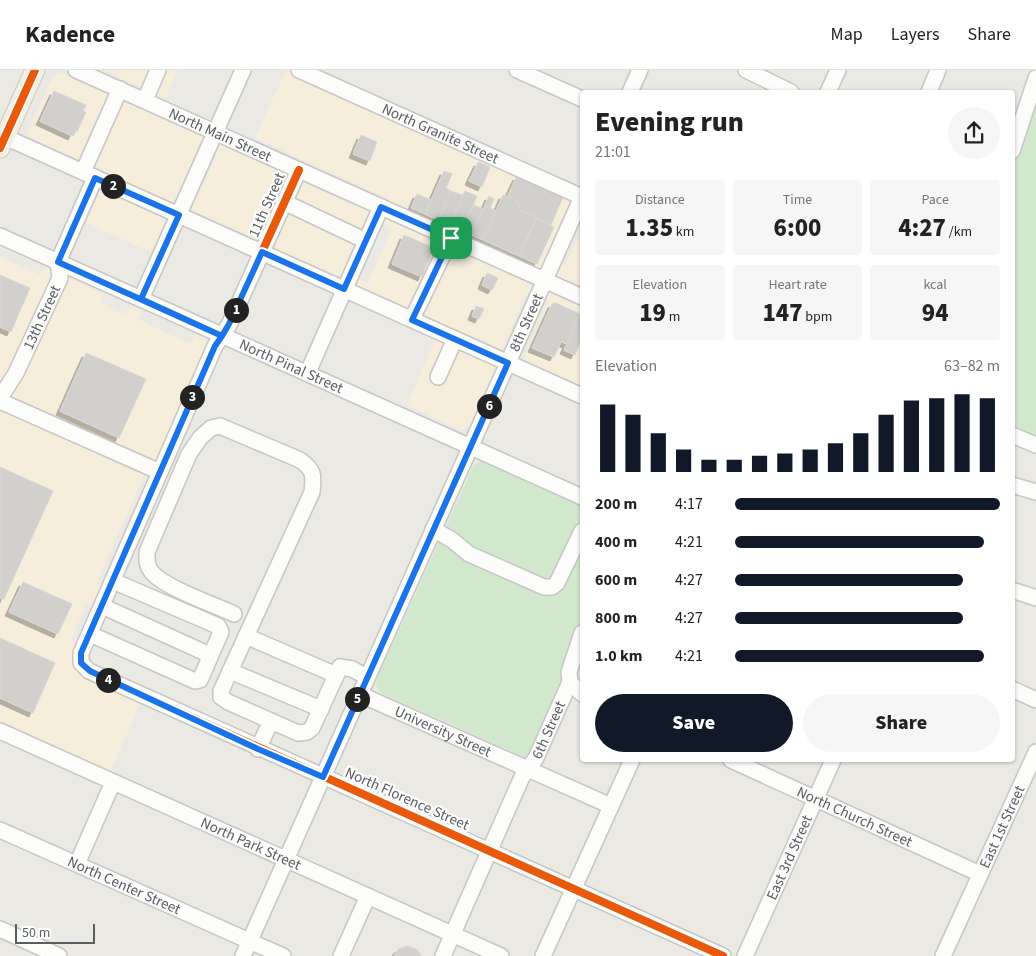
<!DOCTYPE html>
<meta charset="utf-8">
<style>
:root{--surface:#fff;--page:#f6f6f6;--text:#222;--muted:#767676;--line:#e0e0e0;--accent:#111827}
body{margin:0;font-family:"Source Sans 3",sans-serif;background:var(--page);color:var(--text);height:100vh;display:flex;flex-direction:column;font-size:19px;white-space:nowrap}
*{box-sizing:border-box;margin:0}
p{font-size:16px;color:var(--muted)}
.icon{flex:none;width:28px;height:28px;fill:none;stroke:currentColor;stroke-width:2;stroke-linecap:round;stroke-linejoin:round}
.map{position:relative;flex:1;overflow:hidden}
.drawer{position:absolute;left:580px;top:20px;width:435px;height:672px;display:flex;flex-direction:column;background:var(--surface);border-radius:5px;box-shadow:0 1px 4px #0004}
.drawer>*{flex:none}
.scale{position:absolute;left:15px;bottom:12px;width:80px;box-sizing:border-box;padding-left:5px;border:2px solid #595e63;border-top:0;font-size:14px;line-height:18px;white-space:nowrap;color:#595e63;-webkit-text-stroke:4px #fff;paint-order:stroke}
.pin{position:absolute;display:grid;place-items:center;width:42px;height:42px;color:#fff;margin:-21px;border-radius:10px;box-shadow:0 2px 8px #0006}
.km{position:absolute;width:25px;height:25px;margin:-12px;border-radius:50%;background:#222;color:#fff;font-size:14px;line-height:25px;text-align:center}
.round{display:grid;place-items:center;flex:none;width:52px;height:52px;border-radius:26px;background:var(--page)}
.overview{display:flex;align-items:center;justify-content:space-between;height:85px;padding:0 15px}
h1{font-size:28px;font-weight:800;line-height:38px}
.figures{display:grid;grid-template-columns:repeat(3,1fr);gap:8px;height:85px;padding:5px 15px}
.figures div{display:grid;align-content:center;border-radius:5px;background:var(--page);text-align:center}
.figures b{font-size:25px;font-weight:800}
.figures small{font-size:14px;font-weight:400}
.figures p{font-size:14px}
.chart{height:140px;padding:10px 15px}
.chart p{display:flex;justify-content:space-between}
.chart svg{width:100%;height:90px;margin-top:5px;stroke:var(--accent);stroke-width:6}
.action{display:flex;gap:10px;margin-top:auto;padding:10px 15px}
.action a{flex:1;height:58px;border-radius:30px;background:var(--accent);color:#fff;font-size:20px;font-weight:800;line-height:58px;text-align:center}
.action a+a{background:var(--page);color:var(--text)}
ul{padding:0 15px;list-style:none;font-size:16px}
li{display:grid;grid-template-columns:80px 60px 1fr;align-items:center;height:38px}
li i{height:12px;border-radius:6px;background:var(--accent)}
header{display:flex;align-items:center;gap:30px;box-sizing:border-box;height:70px;padding:0 25px;background:var(--surface);border-bottom:1px solid var(--line)}
header strong{font-size:24px}
nav{display:flex;gap:28px;margin-inline-start:auto;font-size:18px}
.map>svg:first-child{display:block}
</style>
<header>
<strong>Kadence</strong>
<nav><a>Map</a><a>Layers</a><a>Share</a></nav>
</header>
<div class="map">
<svg width="1036" height="886" viewBox="0 0 1036 886">
<defs>
<filter id="shadow"><feDropShadow dx="-4" dy="4" stdDeviation="0" flood-color="#0004"/></filter>
</defs>
<rect width="100%" height="100%" fill="#eae9e4"/>
<path fill="#f6eedb" d="M103 0H178L165 28Z
M286 0H292L575 128 564 145 544 190 546 193 544 198 540 200 535 196 400 135H396L389 132 387 128 255 68Z
M60 3 194 63 198 62 203 64 205 67 203 74 199 75 176 131 171 132 29 67 27 64 53 6Z
M222 72 227 74 228 79 278 100 281 99 287 104 285 110 282 112 258 166 254 168 193 141 192 138 217 83 215 79 217 74Z
M304 110 309 112 311 116 360 137 368 138 370 143 368 147 365 149 342 203 337 205 276 178 275 174 299 119 298 116 300 111Z
M101 120 162 148 165 153 151 182 86 153Z
M385 148H391L398 155 470 187 475 186 483 190 485 194 525 211 529 210 533 212 535 216 533 221 527 223 503 278 501 279 359 216 357 212 358 209 368 212 392 159 383 153Z
M582 154V216L568 209 563 210 558 208 556 204 560 196 566 194 579 166Z
M0 187 41 205 45 197 103 224 100 232 125 244 130 236 143 241 139 250 191 274 195 266 208 272 159 384 143 408 96 514 105 518 95 539 86 535 71 570 80 574 73 588 74 598 78 604 141 632 110 702 0 653Z
M552 221 558 223 561 229 582 238V316L526 290 524 286 548 233 546 227 548 222Z
M435 270 493 295 495 298 469 357 461 360 407 335Z"/>
<path fill="#d1e8cd" d="M1033 0H1036V379L1013 370V62Z
M482 391 582 436V559L565 611 531 690 381 623 377 618 376 611 474 395Z"/>
<path fill="#d1d0cd" stroke="#dad7d3" filter="url(#shadow)" d="M54 21 86 35 83 41 86 42 77 62 75 60 72 66 40 51Z
M361 65 377 72 370 91 353 84Z
M478 92 490 97 482 117 469 111Z
M444 101 452 104 446 118 451 121 438 150 425 144Z
M517 106 563 127 551 155 518 139 521 133 507 127Z
M451 121 463 125 450 155 438 150Z
M465 121 477 126 462 161 450 155Z
M417 124 431 130 425 144 411 138Z
M503 125 521 133 518 139 537 147 519 186 483 170Z
M489 126 494 129 490 138 496 141 483 170 472 165Z
M474 135 483 139 472 165 462 161Z
M536 148 554 157 537 194 519 186Z
M404 165 434 178 422 207 392 194Z
M487 203 498 208 492 220 482 215Z
M0 205 30 218 11 262 0 257Z
M556 233 580 244 567 274 561 272 554 287 532 278 552 234Z
M476 236 484 239 479 249 472 246Z
M580 244 582 245V268L575 285 564 280Z
M86 283 146 309 119 368 60 341Z
M0 397 53 421 4 529 0 528Z
M23 512 72 534 58 564 9 542Z
M0 568 55 593 33 643 0 628Z
M407 876 416 879 422 886H394L398 879Z"/>
<g fill="none" stroke-linecap="round" stroke-linejoin="round">
<g stroke="#c6c6c5" stroke-width="18">
<g id="minor">
<path id="s1" d="M76 0 582 227"/>
<path id="s2" d="M299 0 582 127"/>
<path d="M517 0 582 29"/>
<path d="M746 0 791 22"/>
<path d="M630 22 640 0"/>
<path d="M828 22 838 0"/>
<path d="M929 22 938 0"/>
<path d="M145 30 158 0"/>
<path d="M5 67 582 326"/>
<path d="M1012 81 1036 8"/>
<path d="M299 100 229 255 215 276 81 583V593L89 601C300 698 512 791 723 886"/>
<path d="M83 102 120 19"/>
<path d="M284 132 366 171"/>
<path id="s3" d="M0 166C194 253 389 339 582 427"/>
<path d="M141 229 243 0"/>
<path d="M412 249 451 168"/>
<path d="M308 302 381 137"/>
<path d="M438 307 455 269"/>
<path id="s4" d="M0 328 16 303 60 208 58 192 95 108"/>
<path d="M0 331 160 402"/>
<path d="M1012 365 1036 375"/>
<path d="M1012 415 1036 422"/>
<path d="M433 459 452 470 469 484 544 517H552L557 513 582 461"/>
<path d="M1012 520 1036 528"/>
<path d="M102 536 210 585"/>
<path d="M234 544C215 535 162 517 151 501 146 495 147 489 147 482L189 384 200 368 211 358 220 356 300 390C314 400 314 405 312 422L221 621V627L228 632 298 663 307 662 312 658 340 597 352 599 367 607"/>
<path d="M90 564 195 611 200 610 221 562 218 556 113 511"/>
<path d="M246 566 336 605"/>
<path d="M230 601 321 639"/>
<path d="M570 612 582 624"/>
<path d="M1012 619 1036 630"/>
<path id="s5" d="M359 624 611 736"/>
<path id="s6" d="M0 661 501 886"/>
<path d="M258 679 271 651"/>
<path id="s7" d="M731 690 980 804"/>
<path id="s8" d="M0 760 283 886"/>
<path d="M77 794 113 712"/>
<path d="M0 859 59 886"/>
<path id="s9" d="M243 886 582 127"/>
<path d="M341 886 368 826"/>
<path id="s10" d="M443 886 522 707 536 688 570 612 569 602 582 563"/>
<path d="M543 886 632 690"/>
<path id="s11" d="M745 886 833 690"/>
<path id="s12" d="M943 886 1036 682"/>
</g>
</g>
<g stroke="#d5c9af" stroke-width="21">
<path id="major" d="M0 78 35 0"/>
</g>
<use href="#minor" stroke="#fcfcfb" stroke-width="15"/>
<use href="#major" stroke="#f2efe7" stroke-width="19"/>
<g stroke="#fff" stroke-width="11">
<path id="cycleway" d="M0 78 35 0
M299 100 229 255 215 276 81 583V593L89 601C300 698 512 791 723 886"/>
</g>
<use href="#cycleway" stroke="#e8590c" stroke-width="8"/>
</g>
<g fill="none" stroke-linecap="round" stroke-linejoin="round">
<g stroke="#fff" stroke-width="10">
<path id="route" d="M451 168 381 137 344 219 262 182 229 254 222 266 58 192 95 108 179 145 141 229 222 266 215 276 81 583V593L90 601 258 679 323 707 508 293 412 250 451 168"/>
</g>
<use href="#route" stroke="#1a73e8" stroke-width="6"/>
</g>
<g text-anchor="middle" dominant-baseline="central" stroke-width="4.5" stroke-linejoin="round" paint-order="stroke">
<g font-size="15" fill="#595e63" stroke="#fff">
<text stroke="none"><textPath href="#s1" startOffset="158">North Main Street</textPath></text>
<text stroke="none"><textPath href="#s2" startOffset="155">North Granite Street</textPath></text>
<text transform="translate(267 135) rotate(-66)">11th Street</text>
<text stroke="none"><textPath href="#s4" startOffset="91">13th Street</textPath></text>
<text stroke="none"><textPath href="#s9" startOffset="694">8th Street</textPath></text>
<text stroke="none"><textPath href="#s3" startOffset="319">North Pinal Street</textPath></text>
<text stroke="none"><textPath href="#s10" startOffset="250">6th Street</textPath></text>
<text stroke="none"><textPath href="#s5" startOffset="92">University Street</textPath></text>
<text transform="translate(407 729) rotate(24)">North Florence Street</text>
<text stroke="none"><textPath href="#s7" startOffset="136">North Church Street</textPath></text>
<text stroke="none"><textPath href="#s12" startOffset="142">East 1st Street</textPath></text>
<text stroke="none"><textPath href="#s6" startOffset="275">North Park Street</textPath></text>
<text stroke="none"><textPath href="#s11" startOffset="108">East 3rd Street</textPath></text>
<text stroke="none"><textPath href="#s8" startOffset="136">North Center Street</textPath></text>
</g>
</g>
</svg>
<div class="scale">50 m</div>
<div class="pin" style="left:451px;top:168px;background:#1e9e55"><svg class="icon" aria-label="arrive" viewBox="0 0 24 24"><path d="M6 21V4h12l-3 4 3 4H6"/></svg></div>
<b class="km" style="left:236px;top:240px">1</b>
<b class="km" style="left:113px;top:116px">2</b>
<b class="km" style="left:192px;top:327px">3</b>
<b class="km" style="left:108px;top:610px">4</b>
<b class="km" style="left:357px;top:629px">5</b>
<b class="km" style="left:489px;top:336px">6</b>
<section class="drawer">
<div class="overview"><div><h1>Evening run</h1><p>21:01</p></div><a class="round"><svg class="icon" aria-label="share" viewBox="0 0 24 24"><path d="M12 15V3M7 8l5-5 5 5M5 13v7h14v-7"/></svg></a></div>
<div class="figures">
<div><p>Distance</p><b>1.35<small> km</small></b></div>
<div><p>Time</p><b>6:00</b></div>
<div><p>Pace</p><b>4:27<small> /km</small></b></div>
</div>
<div class="figures">
<div><p>Elevation</p><b>19<small> m</small></b></div>
<div><p>Heart rate</p><b>147<small> bpm</small></b></div>
<div><p>kcal</p><b>94</b></div>
</div>
<div class="chart"><p><span>Elevation</span>63–82 m</p>
<svg viewBox="0 0 160 44" preserveAspectRatio="none"><path d="M5 44V11M15 44V16M25 44V25M35 44V33M45 44V38M55 44V38M65 44V36M75 44V35M85 44V33M95 44V30M105 44V25M115 44V16M125 44V9M135 44V8M145 44V6M155 44V8"/></svg>
</div>
<ul>
<li><b>200 m</b>4:17<i style="width:100%"></i></li>
<li><b>400 m</b>4:21<i style="width:94%"></i></li>
<li><b>600 m</b>4:27<i style="width:86%"></i></li>
<li><b>800 m</b>4:27<i style="width:86%"></i></li>
<li><b>1.0 km</b>4:21<i style="width:94%"></i></li>
</ul>
<div class="action"><a>Save</a><a>Share</a></div>
</section>
</div>
